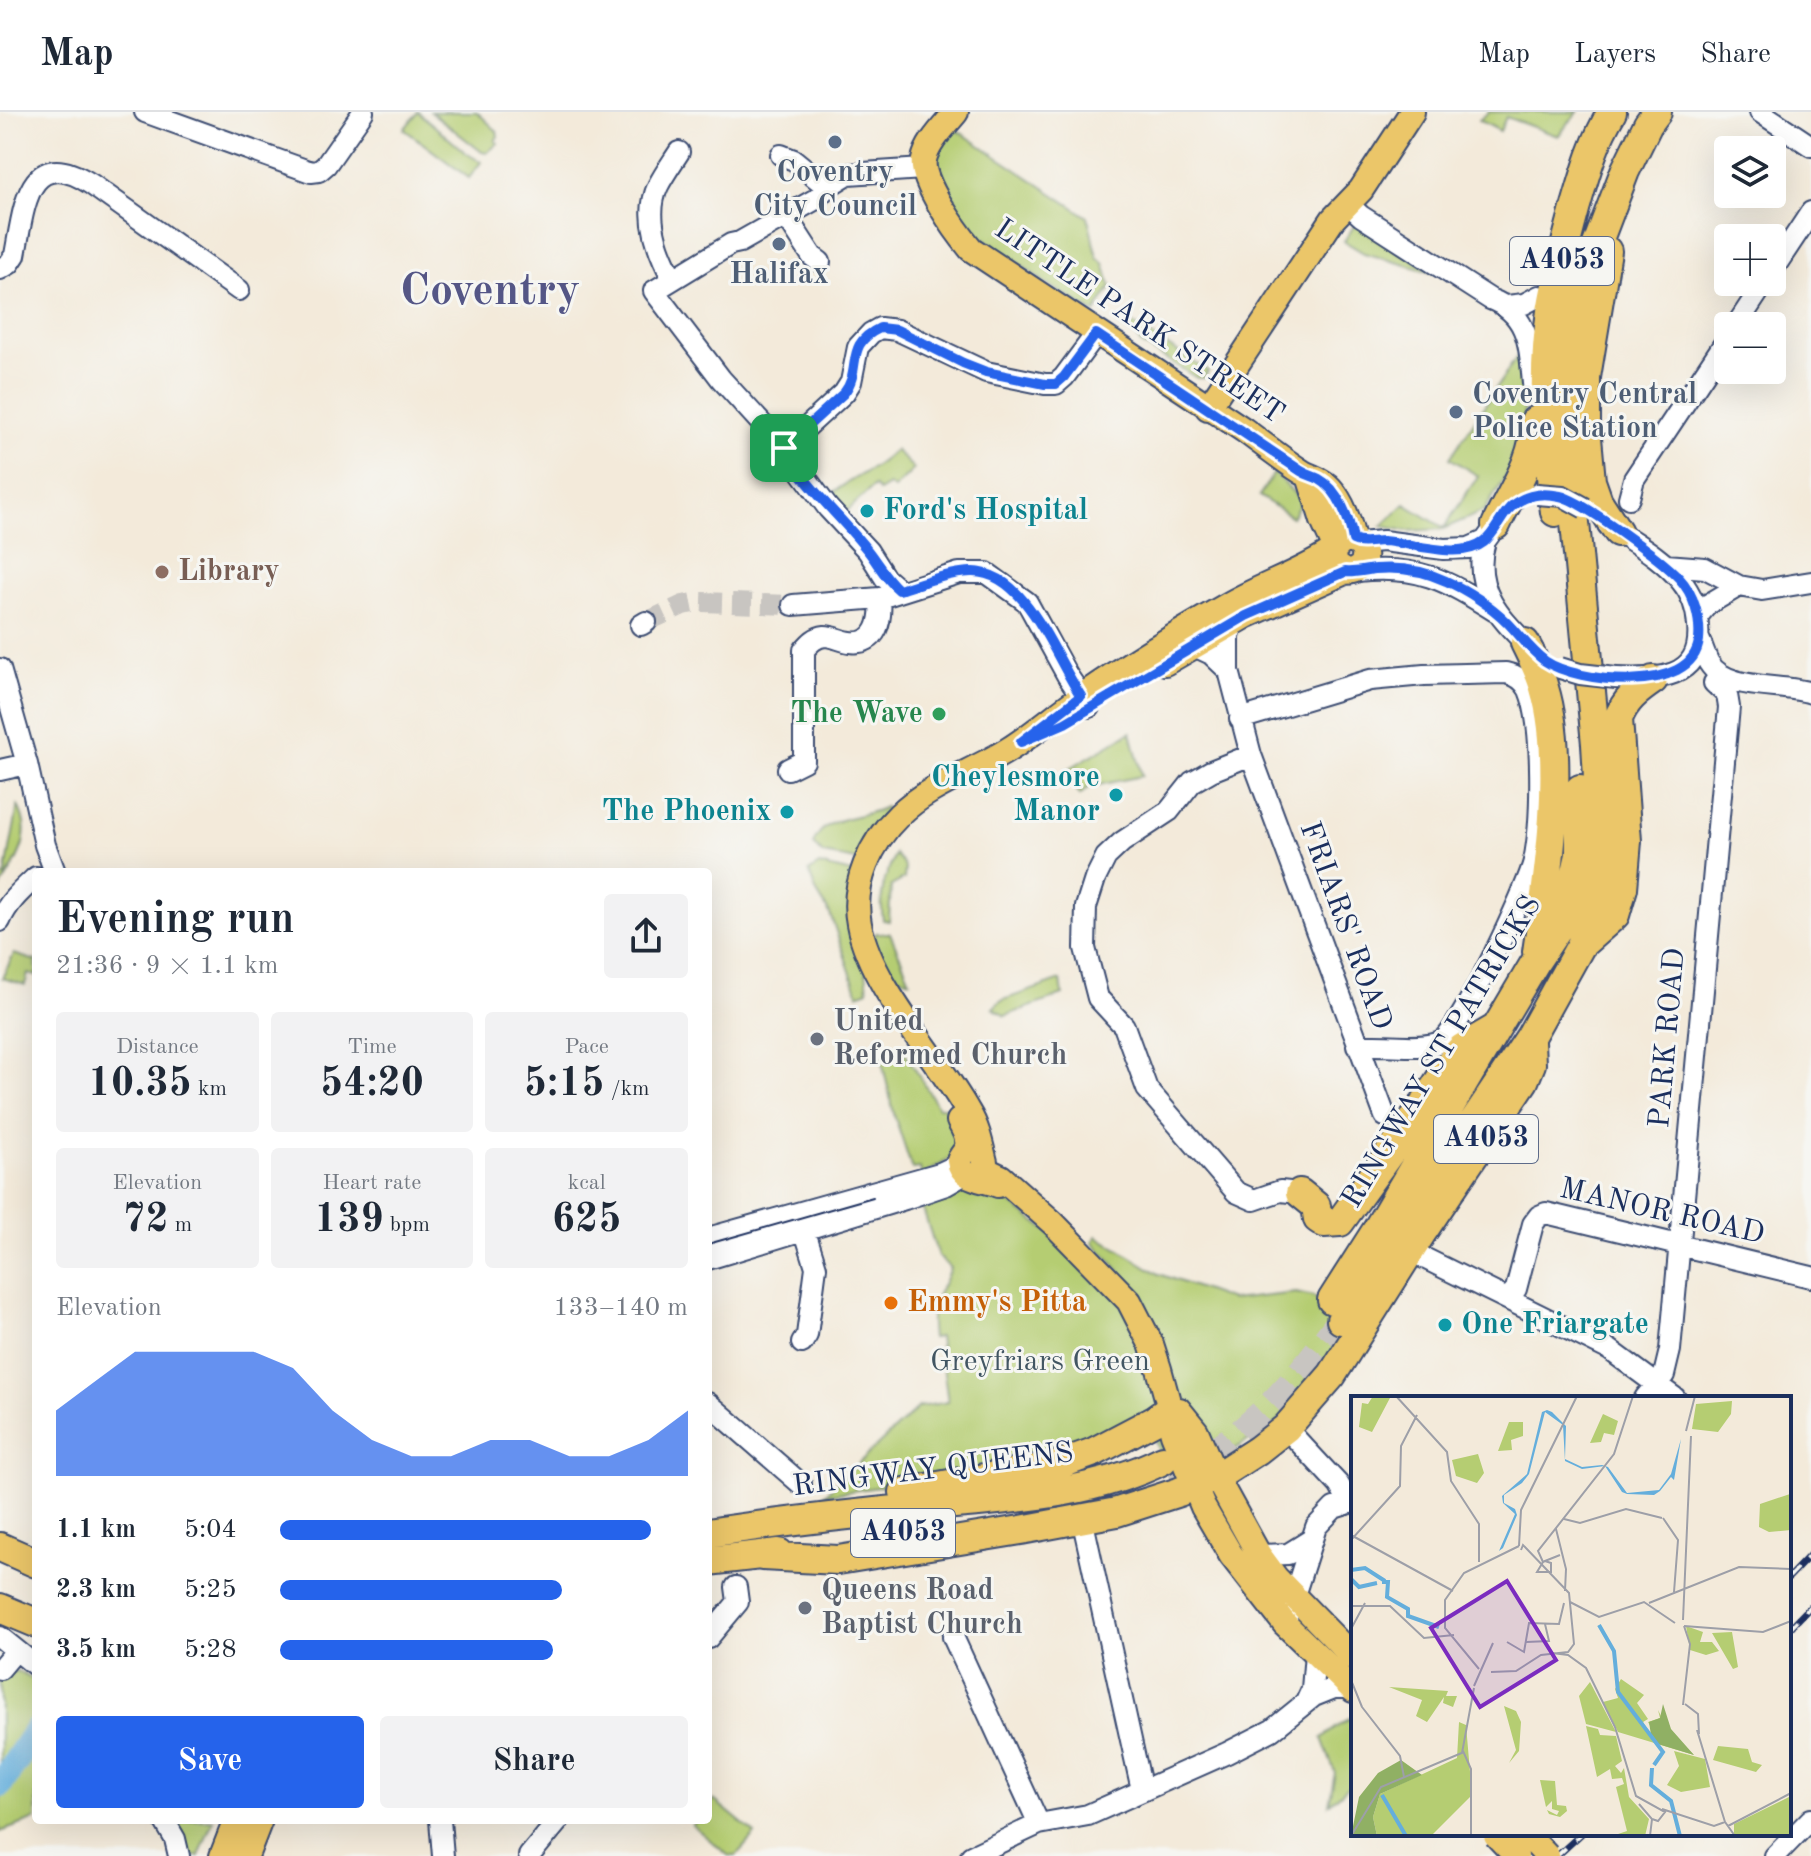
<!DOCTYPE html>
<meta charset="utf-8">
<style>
:root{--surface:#fff;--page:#f2f2f3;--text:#1f2937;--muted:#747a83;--line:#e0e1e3;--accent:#2563eb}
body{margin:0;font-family:"Old Standard TT",serif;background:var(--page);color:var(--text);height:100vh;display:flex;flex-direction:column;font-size:30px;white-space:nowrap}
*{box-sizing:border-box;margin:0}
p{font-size:26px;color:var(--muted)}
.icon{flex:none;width:44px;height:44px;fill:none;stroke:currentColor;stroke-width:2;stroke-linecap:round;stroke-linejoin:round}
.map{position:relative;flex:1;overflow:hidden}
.drawer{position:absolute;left:32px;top:756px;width:680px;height:956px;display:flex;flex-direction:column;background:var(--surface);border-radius:8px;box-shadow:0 8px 32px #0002}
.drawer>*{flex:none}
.tools{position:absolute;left:1714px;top:24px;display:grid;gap:16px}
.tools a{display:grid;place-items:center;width:72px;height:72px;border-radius:8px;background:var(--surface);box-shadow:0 8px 32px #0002;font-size:40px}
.pin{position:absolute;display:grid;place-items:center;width:68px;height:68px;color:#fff;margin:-34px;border-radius:16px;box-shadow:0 4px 12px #0006}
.round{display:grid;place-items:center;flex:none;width:84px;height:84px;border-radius:8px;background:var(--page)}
.summary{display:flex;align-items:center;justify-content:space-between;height:136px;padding:0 24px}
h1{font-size:44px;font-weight:700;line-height:60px}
.figures{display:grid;grid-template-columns:repeat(3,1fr);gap:12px;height:136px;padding:8px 24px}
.figures div{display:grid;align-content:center;border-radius:8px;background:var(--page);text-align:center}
.figures b{font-size:40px;font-weight:700}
.figures small{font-size:22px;font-weight:400}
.figures p{font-size:22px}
.chart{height:224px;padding:16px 24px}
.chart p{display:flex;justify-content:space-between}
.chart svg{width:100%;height:144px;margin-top:8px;fill:var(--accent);opacity:.7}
.cta{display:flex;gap:16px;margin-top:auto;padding:16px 24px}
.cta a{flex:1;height:92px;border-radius:8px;background:var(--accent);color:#fff;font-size:32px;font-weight:700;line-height:92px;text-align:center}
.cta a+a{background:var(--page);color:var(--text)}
ul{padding:0 24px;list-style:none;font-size:26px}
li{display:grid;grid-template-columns:128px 96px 1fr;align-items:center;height:60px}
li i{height:20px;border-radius:10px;background:var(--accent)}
header{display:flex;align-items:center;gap:48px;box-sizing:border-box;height:112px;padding:0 40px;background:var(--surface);border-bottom:2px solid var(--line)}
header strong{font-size:38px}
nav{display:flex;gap:44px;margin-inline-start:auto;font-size:28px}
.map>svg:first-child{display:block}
</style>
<header>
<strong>Map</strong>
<nav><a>Map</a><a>Layers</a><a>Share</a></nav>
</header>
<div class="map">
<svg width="1811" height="1744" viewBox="0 0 1811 1744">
<rect width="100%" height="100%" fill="#f6f6f2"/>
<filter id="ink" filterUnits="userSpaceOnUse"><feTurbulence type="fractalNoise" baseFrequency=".0125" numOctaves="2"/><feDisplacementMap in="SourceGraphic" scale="16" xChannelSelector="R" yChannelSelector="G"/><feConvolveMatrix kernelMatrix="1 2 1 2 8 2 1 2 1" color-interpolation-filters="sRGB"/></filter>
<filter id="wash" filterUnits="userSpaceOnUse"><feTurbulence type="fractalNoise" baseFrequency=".006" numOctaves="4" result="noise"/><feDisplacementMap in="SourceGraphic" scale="32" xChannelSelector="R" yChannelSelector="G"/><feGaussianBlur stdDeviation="1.8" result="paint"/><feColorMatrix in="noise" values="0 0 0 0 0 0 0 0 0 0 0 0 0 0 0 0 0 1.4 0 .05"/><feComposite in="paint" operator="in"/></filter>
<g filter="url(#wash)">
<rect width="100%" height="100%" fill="#f3eada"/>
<path fill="#b5cd72" stroke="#687e68" stroke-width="2" d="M418 0 466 41 481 50 469 66 404 17Z
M431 0H477L497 19 498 24 495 29 498 31 487 41 482 40Z
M1489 0H1578L1558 24 1506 5 1500 19 1479 8Z
M951 14 1088 105 1097 145 1104 151 1111 175 1095 201 1044 170 984 126 978 133 936 72 935 40Z
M1356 111 1434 161 1364 141 1344 129Z
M1123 206 1208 259 1204 266H1197L1140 231 1137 224 1119 212Z
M1525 237 1523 338 1484 399 1443 417 1407 419 1382 414 1405 392 1444 416 1478 364 1450 346 1516 246Z
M895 338 914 357 894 377 889 373 879 379 874 374 844 402 831 382C853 365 875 358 895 338Z
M1274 361 1302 389 1292 405 1259 384Z
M1131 620 1142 664 1089 675 1080 683 1065 659Z
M18 694C35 725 16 749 0 777V764L5 765Z
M885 695 889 701 861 749 823 742 813 732C825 701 861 708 885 695Z
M895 742 905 755 904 767 891 774 889 809 883 808C879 783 884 766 895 742Z
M819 753 856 762 868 878 858 882 830 802 816 779 809 760Z
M876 821H890L910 868 882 859 872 829Z
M14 842 36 849V864L28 862 25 873 2 866Z
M1061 868 1063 883 1005 904 993 896 1000 889Z
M895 939 906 942 938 995H945L952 1007 959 1041 922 1064 920 1056 912 1057 895 1006 880 941Z
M967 1074 991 1079 1003 1086 1139 1187 1121 1160 1093 1130 1097 1124 1159 1162 1231 1188 1296 1181 1313 1185 1349 1215 1326 1252 1278 1310 1174 1375 1155 1329 1144 1311 1046 1350 824 1383 919 1295 948 1290 939 1225 932 1226C927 1188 939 1187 950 1156L938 1144 920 1088Z
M17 1559 36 1569V1707L0 1720V1570L8 1560Z
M1350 1606 1353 1610V1670L1329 1692 1335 1661 1322 1626Z
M714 1688 755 1722 736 1744H729L692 1713 697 1708H708V1694Z
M172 1708H213L199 1744H185Z"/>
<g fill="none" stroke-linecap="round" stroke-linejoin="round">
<path stroke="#64aedc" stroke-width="26" d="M0 1673 36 1619"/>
</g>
</g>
<g filter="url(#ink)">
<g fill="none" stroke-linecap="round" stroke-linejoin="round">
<path stroke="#c8c5c1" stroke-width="20" stroke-dasharray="20 10" stroke-linecap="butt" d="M646 510 683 493 699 490 793 493"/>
<path stroke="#c8c5c1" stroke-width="28" stroke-dasharray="28 14" stroke-linecap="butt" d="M1169 1363C1247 1330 1293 1274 1341 1208"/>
<g stroke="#3b4b71" stroke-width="24">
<path id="minor" d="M145 0 311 60 319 59 326 53 363 0
M1760 0 1811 34
M781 43 794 48 827 75
M1347 91 1361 104 1490 187C1533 203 1529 241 1534 280
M786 104 812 144 820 150
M0 157 9 152 15 143C24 97 27 31 91 72L239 178
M1772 159 1811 100
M673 167C658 140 644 104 658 74 664 62 672 51 679 40
M1507 194 1524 192 1539 184
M1736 214 1765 170
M784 336 844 281 851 270 858 235 871 221 880 216 897 218 986 260 1045 272H1056L1064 265 1096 222
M1629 386 1634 367 1728 226
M1608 413C1633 430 1662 445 1681 469 1692 482 1697 497 1698 514 1703 568 1656 568 1616 566
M1485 429C1471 476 1500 508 1533 538
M1359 431 1383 429 1444 437 1469 436 1485 429 1504 403
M1666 453 1705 456 1739 474 1762 478 1811 470
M1357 459C1419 453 1444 467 1495 499
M899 478 885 466 868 439 828 396 784 336 721 267 654 179 731 132 740 130 816 87 827 75 848 62 923 57
M793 493 880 486 959 461H987L1027 490 1067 563 1089 595
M1698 504 1707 493 1739 474
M1234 511 1229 524V559L1251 643 1385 1004
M641 513 646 510
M1699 527C1703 535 1705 544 1709 551 1727 580 1782 571 1811 581
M1194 534 1211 542 1229 559
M0 557 27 652 45 733 55 760
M1240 607 1370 568 1424 563 1506 561C1516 563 1524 568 1529 578 1544 614 1542 711 1534 749 1528 775 1461 917 1442 929 1426 939 1378 931 1357 933
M1251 643 1211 659 1192 670 1169 699 1122 730 1106 745 1095 767 1086 795 1085 836 1098 886 1124 914 1147 977 1236 1080 1254 1088 1280 1079 1300 1081
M788 657 804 649V538C810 531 815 525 825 524 833 524 842 529 850 530 878 534 882 507 880 486
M0 658 27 652
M0 809C7 791 22 778 36 765
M801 1107 816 1155 807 1223 802 1231
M708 1126 940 1061 957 1053
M1424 1146 1610 1238 1675 1286
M708 1147 905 1087 946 1073 965 1062
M1508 1187 1516 1177 1533 1112 1539 1104 1546 1101 1811 1165
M1645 1286 1664 1263 1670 1238 1729 595 1727 583 1714 571
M708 1291 801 1372
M1286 1316 1339 1373 1349 1391
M1082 1406 1142 1678
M1259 1443 1288 1442 1309 1429
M1285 1512 1316 1415 1334 1396 1353 1390
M0 1525 36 1554
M953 1525 1039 1712
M708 1526 738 1490 736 1475
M0 1557 16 1538
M1306 1590 1312 1577 1315 1541
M164 1708 175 1727 179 1744
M440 1708 443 1744
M529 1744 559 1708
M971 1744 1039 1712 1088 1703 1227 1641 1272 1618 1314 1584 1334 1576H1351
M1775 1744 1811 1707"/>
</g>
<g stroke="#3b4b71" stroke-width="28">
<path id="major" d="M956 0C945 14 927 31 924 48 920 69 957 120 971 137L1244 318C1263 332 1282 347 1302 360 1312 366 1322 367 1330 376 1342 389 1350 411 1353 428
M1208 296 1333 107 1361 78 1412 0
M1309 364 1323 409 1335 435
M1165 551 1246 504 1345 460C1372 460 1370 425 1343 429L1333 439 1334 452 1345 460
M959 1009C964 1018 971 1030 965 1039 963 1042 960 1045 959 1049 961 1067 983 1067 998 1073
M984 1057 985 1050C981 1034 978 1016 968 1000 936 943 871 875 859 812 851 772 871 730 899 703 929 673 973 660 1008 638 1034 622 1057 601 1082 584 1128 552 1177 522 1226 494 1261 473 1300 462 1333 439
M984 1057 1001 1065 1053 1111 1129 1189 1151 1232 1159 1257 1170 1297 1169 1307 1173 1322 1203 1395 1231 1443 1285 1512 1353 1578
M1170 1297 1179 1298 1196 1319 1216 1365 1259 1443 1276 1466 1353 1545
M222 1744 236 1708
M246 1744 260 1708"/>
</g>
<g stroke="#3b4b71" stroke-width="32">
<path id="highway" d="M1607 139 1586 265V315L1591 369 1598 389 1618 420
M1555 400C1547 334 1541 265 1551 199 1557 164 1566 130 1575 97 1585 63 1593 31 1612 0
M1496 413C1511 380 1536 346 1535 309
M1525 531C1532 545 1540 561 1544 576 1566 647 1548 767 1537 840
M1581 833 1615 803 1623 776 1627 729 1618 607C1625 588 1637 579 1653 568
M1300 1081 1316 1094 1318 1107 1324 1111 1340 1110 1419 1000 1455 944 1462 936 1496 916
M1332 1188 1378 1116 1536 849 1566 804 1580 743V677
M1341 1208 1530 925 1581 833 1597 779 1601 715 1596 632 1570 358 1566 302 1567 246 1577 189 1593 143 1625 59 1648 12 1657 0
M904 1380 1058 1353 1094 1340 1153 1309 1170 1297
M708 1421C780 1410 853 1402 925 1395 1003 1387 1092 1384 1163 1348
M0 1435 36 1451
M762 1444 838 1448 1021 1418 1117 1400 1179 1380 1216 1365 1258 1338 1286 1316 1332 1263 1421 1122 1524 969 1531 952 1530 930
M708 1449 779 1441
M0 1496 36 1511"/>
</g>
<use href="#minor" stroke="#fff" stroke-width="20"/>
<use href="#major" stroke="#ebc669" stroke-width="24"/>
<use href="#highway" stroke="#ebc669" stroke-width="28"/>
<path stroke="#1b2f5e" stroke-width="2" d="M708 1132 873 1085"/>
<g stroke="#1b2f5e" stroke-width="7">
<path id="rail" d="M1789 1465 1811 1442
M1789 1517 1811 1494
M1517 1744 1538 1722
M1557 1744 1581 1722"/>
</g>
<use href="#rail" stroke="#f6f6f2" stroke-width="4" stroke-dasharray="12" stroke-linecap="butt"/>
<g stroke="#3b4b71" stroke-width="24" stroke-linecap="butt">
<path id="minor-bridge" d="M1537 382 1563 384 1585 396
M1560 556 1580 562 1616 566"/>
</g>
<g stroke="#3b4b71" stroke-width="28" stroke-linecap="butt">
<path id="major-bridge" d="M1526 1722 1547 1744
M1496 1723 1516 1744"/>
</g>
<use href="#minor-bridge" stroke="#fff" stroke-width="20"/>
<use href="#major-bridge" stroke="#ebc669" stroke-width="24"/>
</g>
</g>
<g fill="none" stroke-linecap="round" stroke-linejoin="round" filter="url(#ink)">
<g stroke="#fff" stroke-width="16">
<path id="route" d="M880 216 897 218 963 251 986 260 1045 272H1056L1064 265 1096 222 1301 359C1307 363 1313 364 1319 367 1338 377 1350 408 1353 428 1363 433 1372 429 1383 429 1410 430 1460 449 1484 430 1498 419 1502 398 1519 389 1532 381 1546 381 1560 384 1583 389 1662 448 1679 466 1694 482 1701 507 1699 528 1693 584 1577 571 1545 549 1530 538 1520 523 1507 510 1491 494 1467 478 1446 469 1425 459 1399 455 1375 457 1365 458 1355 461 1345 460L1246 504 1065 611 1021 630 1081 584C1055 546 1026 458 971 460 947 461 922 471 899 478 885 466 879 453 868 439 841 404 806 376 784 336L844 281C863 257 843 233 880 216Z"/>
</g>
<use href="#route" stroke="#2563eb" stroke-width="10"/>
</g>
<g fill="#5c6f8a" stroke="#f6f6f2" stroke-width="3">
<circle cx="835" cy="30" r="8"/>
<circle cx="779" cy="132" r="8"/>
<circle cx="1456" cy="300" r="8"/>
</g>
<g fill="#0f9aa8" stroke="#f6f6f2" stroke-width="3">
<circle cx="867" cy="399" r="8"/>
<circle cx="1116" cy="683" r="8"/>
<circle cx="787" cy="700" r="8"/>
<circle cx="1445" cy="1213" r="8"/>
</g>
<circle fill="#8d6e63" stroke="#f6f6f2" stroke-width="3" cx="162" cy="460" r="8"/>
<circle fill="#2e9e5b" stroke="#f6f6f2" stroke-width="3" cx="939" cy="602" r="8"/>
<g fill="#6b7280" stroke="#f6f6f2" stroke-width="3">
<circle cx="817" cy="927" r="8"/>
<circle cx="805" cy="1496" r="8"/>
</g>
<circle fill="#e8710a" stroke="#f6f6f2" stroke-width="3" cx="891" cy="1191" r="8"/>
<g text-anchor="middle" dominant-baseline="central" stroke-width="6" stroke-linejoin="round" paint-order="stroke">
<g fill="#f6f6f2" stroke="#5d6b8a" stroke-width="2">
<rect x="1510" y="125" width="104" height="48" rx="6"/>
<rect x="1434" y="1003" width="104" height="48" rx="6"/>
<rect x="851" y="1397" width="104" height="48" rx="6"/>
</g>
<g font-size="28" font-weight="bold" fill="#1b2f5e">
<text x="1562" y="149">A4053</text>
<text x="1486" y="1027">A4053</text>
<text x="903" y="1421">A4053</text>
</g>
<g font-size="30" font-weight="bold" fill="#4e5e75" stroke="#f6f6f2">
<text x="835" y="61">Coventry<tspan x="835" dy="34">City Council</tspan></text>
<text x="779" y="163">Halifax</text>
<text x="1472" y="283" text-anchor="start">Coventry Central<tspan x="1472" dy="34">Police Station</tspan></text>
</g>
<g font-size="30" fill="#1b2f5e" stroke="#f6f6f2">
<text transform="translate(1139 210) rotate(34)">LITTLE PARK STREET</text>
<text transform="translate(1345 814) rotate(70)">FRIARS' ROAD</text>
<text transform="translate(1668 926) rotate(-85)">PARK ROAD</text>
<text transform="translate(1442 940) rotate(-59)">RINGWAY ST PATRICKS</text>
<text transform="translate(1662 1100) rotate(13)">MANOR ROAD</text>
<text transform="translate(933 1358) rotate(-7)">RINGWAY QUEENS</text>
</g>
<g font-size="30" font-weight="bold" fill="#0d838f" stroke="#f6f6f2" text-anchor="start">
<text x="883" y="399">Ford's Hospital</text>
<text x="1100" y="666" text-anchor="end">Cheylesmore<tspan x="1100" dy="34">Manor</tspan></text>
<text x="771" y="700" text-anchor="end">The Phoenix</text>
<text x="1461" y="1213">One Friargate</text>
</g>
<g font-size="30" font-weight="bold" fill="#785e54" stroke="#f6f6f2" text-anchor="start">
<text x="178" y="460">Library</text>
</g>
<g font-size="30" font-weight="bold" fill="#27864d" stroke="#f6f6f2" text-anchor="end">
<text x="923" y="602">The Wave</text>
</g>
<g font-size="30" font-weight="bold" fill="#5b616d" stroke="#f6f6f2" text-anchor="start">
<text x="833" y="910">United<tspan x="833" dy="34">Reformed Church</tspan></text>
<text x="821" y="1479">Queens Road<tspan x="821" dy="34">Baptist Church</tspan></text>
</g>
<g font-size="30" font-weight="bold" fill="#c56008" stroke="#f6f6f2" text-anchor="start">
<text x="907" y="1191">Emmy's Pitta</text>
</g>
<g font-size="30" fill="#425663" stroke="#f6f6f2">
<text x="1040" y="1250">Greyfriars Green</text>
</g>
<g font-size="46" font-weight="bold" fill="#545686" stroke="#f6f6f2">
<text x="490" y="180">Coventry</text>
</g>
</g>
<g transform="translate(1351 1284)">
<rect width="440" height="440" fill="#f3eada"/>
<path d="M22 0H40L21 36 8 31 11 7 17 8ZM381 5 380 18 367 36 341 33 345 8ZM252 18 267 25 263 39 253 37 250 46 239 47ZM158 26H172V40L160 44 161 54 147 55ZM127 58 133 77 126 87 105 80 101 64ZM439 98 440 134 418 136 408 131 409 108ZM335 230 352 236 349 246H361L368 255 355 259 339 254ZM381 236 387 271 382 273 361 237ZM270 283 293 299 286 307 297 323 292 326 298 338 303 337 297 326 309 322 307 314 317 334 343 359 267 336 252 306 267 302 264 293ZM239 286 265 336 235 328 228 300ZM38 291 97 295 95 300H106L102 311 92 307 93 301 76 326 65 320 71 304ZM153 310 165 315 170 326 168 355 158 367 165 354ZM108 326 115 329 121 399 80 440H26L22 421 29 398 106 362ZM235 330 247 333 249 339 265 340 271 365 264 370 270 377 273 372 278 401 298 423 294 440 267 438 276 435 265 391 273 388 271 382 261 383 259 373 246 381ZM367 350 397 353 401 366 411 369 405 376 362 364ZM323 355 354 363 359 391 330 396 316 389 328 370ZM189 384 204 385 206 409 215 410 216 415 209 421 198 418 196 414 206 419 208 415 201 413V405L195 411ZM440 400V440L383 438V428Z" fill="#b5cd72"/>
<path d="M312 308 320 333 343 359 307 348 300 339 298 326 309 322ZM50 364 71 379 29 398 22 421 26 440H0L8 401 27 377Z" fill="#90b064"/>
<path d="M191 16 196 14 201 16 215 30 214 63 231 71 251 69 257 71 276 97 308 94 320 78 330 43 323 84 320 81 309 95 303 99 276 98 271 96 254 70 231 73 214 65 212 29 194 16 178 78 171 87 153 99V107L164 113 166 119 152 152 148 155 164 118 152 107 151 100 176 78Z" fill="#64aedc"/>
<path fill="none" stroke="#64aedc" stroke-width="4" d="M0 174 14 172 34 185M0 183 8 191 26 187M31 186H37L36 201 57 213V220L88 231M248 229 263 255 267 296 312 356 303 369M301 372 300 389 320 405 329 440M31 399 55 440"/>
<path fill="none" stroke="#9d9fa8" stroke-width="2" d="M45 0 96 56 100 85 128 128V166M335 35 344 0M312 122 327 144 323 196M213 123 229 127 275 113 311 122M205 133 215 173 214 195M0 139 102 195M0 144 49 90 50 50 66 19M168 150 170 114 226 0M194 165 200 167V176H186L192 166 194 165 209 159M192 166 187 155 263 58 282 0M219 206 248 221 293 206 324 227M298 207 388 171 440 173M0 210H39L73 242 103 239M332 224 340 40M333 230 412 236 440 225M0 233 14 207M156 246 173 256 178 227 208 228 213 207M175 246 198 245 194 228M201 257 217 259 235 272 264 331 285 400 314 416 307 425 301 423M128 273 94 232V204L113 177 168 150M140 276 165 275 190 259 217 256 223 248 218 197 172 149 170 154M0 284 11 311M123 290 142 247M334 308 347 318 348 338M332 309 339 248 333 230M11 311 49 360 53 381M346 334 374 426M112 355 120 373V440M111 357 123 292M288 408 301 423 299 440M311 413 363 430 374 426 384 440M377 430 440 397M0 440 30 391 113 356"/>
<path fill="#7b2cbf" fill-opacity="0.15" stroke="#7b2cbf" stroke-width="4" d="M156 185 205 264 129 311 80 232Z"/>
<rect width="440" height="440" fill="none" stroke="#1b2f5e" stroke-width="4"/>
</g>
</svg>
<div class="tools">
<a><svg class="icon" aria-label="layers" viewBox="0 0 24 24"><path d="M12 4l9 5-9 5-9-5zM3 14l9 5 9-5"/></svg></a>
<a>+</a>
<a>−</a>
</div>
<div class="pin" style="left:784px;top:336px;background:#1e9e55"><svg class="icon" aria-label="arrive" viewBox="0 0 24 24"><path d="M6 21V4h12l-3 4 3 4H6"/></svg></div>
<section class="drawer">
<div class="summary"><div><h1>Evening run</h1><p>21:36 · 9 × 1.1 km</p></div><a class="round"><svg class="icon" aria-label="share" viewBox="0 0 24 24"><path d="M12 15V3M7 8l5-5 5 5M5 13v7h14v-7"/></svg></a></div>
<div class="figures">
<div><p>Distance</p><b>10.35<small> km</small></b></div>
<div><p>Time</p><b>54:20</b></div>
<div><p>Pace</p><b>5:15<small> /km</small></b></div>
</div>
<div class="figures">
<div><p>Elevation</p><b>72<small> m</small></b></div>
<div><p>Heart rate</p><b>139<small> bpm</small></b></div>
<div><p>kcal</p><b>625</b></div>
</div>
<div class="chart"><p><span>Elevation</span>133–140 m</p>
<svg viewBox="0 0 160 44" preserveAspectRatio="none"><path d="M0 44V24L10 15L20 6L30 6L40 6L50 6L60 11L70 24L80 33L90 38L100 38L110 33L120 33L130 38L140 38L150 33L160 24V44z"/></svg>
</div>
<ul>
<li><b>1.1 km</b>5:04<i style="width:91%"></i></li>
<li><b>2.3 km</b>5:25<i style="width:69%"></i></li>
<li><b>3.5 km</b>5:28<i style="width:67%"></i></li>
</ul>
<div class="cta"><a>Save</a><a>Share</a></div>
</section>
</div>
